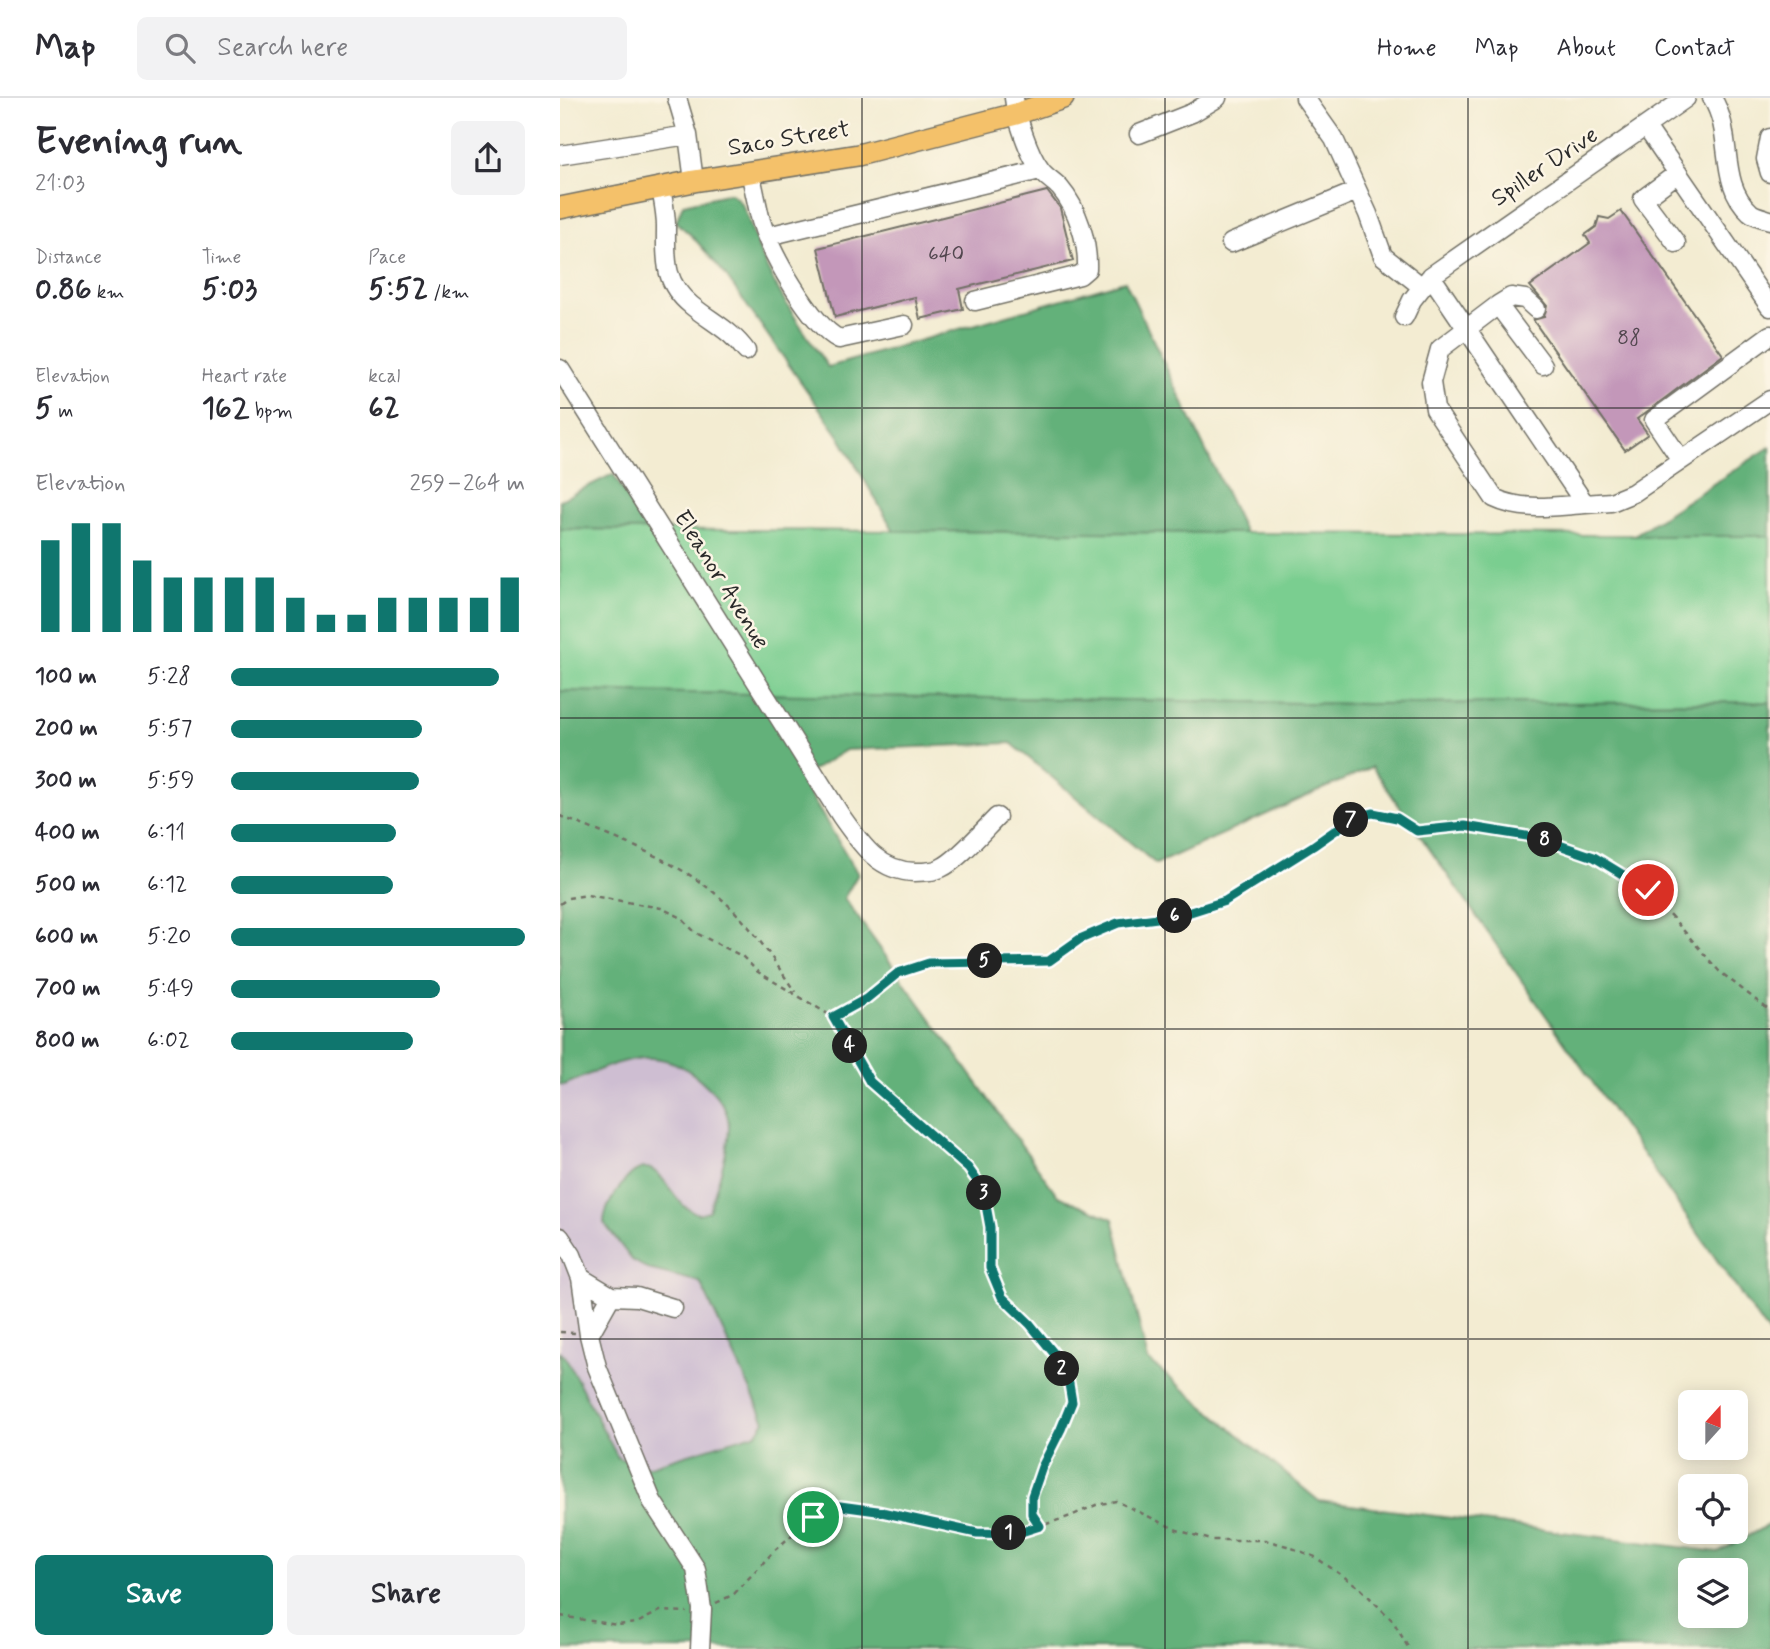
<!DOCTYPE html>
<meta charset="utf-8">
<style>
:root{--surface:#fff;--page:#f2f2f3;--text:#2b2b33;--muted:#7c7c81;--line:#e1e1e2;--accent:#0f766e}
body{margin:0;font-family:Mynerve,sans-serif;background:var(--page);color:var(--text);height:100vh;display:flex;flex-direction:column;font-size:26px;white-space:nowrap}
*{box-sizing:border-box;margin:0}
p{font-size:23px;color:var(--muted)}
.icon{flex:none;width:38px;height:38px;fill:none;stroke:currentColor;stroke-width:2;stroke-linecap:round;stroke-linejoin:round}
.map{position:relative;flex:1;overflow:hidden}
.drawer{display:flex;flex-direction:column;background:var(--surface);width:560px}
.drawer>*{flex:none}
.needle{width:46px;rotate:21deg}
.tools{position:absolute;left:1118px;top:1292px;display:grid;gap:14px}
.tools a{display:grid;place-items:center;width:70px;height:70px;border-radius:10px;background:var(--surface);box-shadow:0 4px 18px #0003;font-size:35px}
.pin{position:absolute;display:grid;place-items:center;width:60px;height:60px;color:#fff;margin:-30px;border:4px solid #fff;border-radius:50%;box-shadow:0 2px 7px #0007}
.km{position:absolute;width:35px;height:35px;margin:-18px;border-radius:50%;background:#222;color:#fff;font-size:19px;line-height:35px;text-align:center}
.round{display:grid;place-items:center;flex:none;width:74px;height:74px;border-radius:10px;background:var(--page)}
.head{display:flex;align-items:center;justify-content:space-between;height:119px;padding:0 35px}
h1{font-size:38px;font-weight:700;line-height:52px}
.figures{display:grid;grid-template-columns:repeat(3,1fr);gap:10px;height:119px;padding:7px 35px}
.figures div{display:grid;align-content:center}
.figures b{font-size:30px;font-weight:700}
.figures small{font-size:19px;font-weight:400}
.figures p{font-size:19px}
.chart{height:196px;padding:14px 35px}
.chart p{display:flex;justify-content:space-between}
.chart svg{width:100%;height:126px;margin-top:7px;stroke:var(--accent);stroke-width:6}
.button{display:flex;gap:14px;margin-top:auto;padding:14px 35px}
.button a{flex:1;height:80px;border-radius:10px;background:var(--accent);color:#fff;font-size:28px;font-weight:700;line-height:80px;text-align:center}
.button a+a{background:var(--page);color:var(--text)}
ul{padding:0 35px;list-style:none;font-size:23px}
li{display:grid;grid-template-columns:112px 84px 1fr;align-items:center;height:52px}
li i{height:18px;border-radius:9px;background:var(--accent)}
header{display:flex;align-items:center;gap:42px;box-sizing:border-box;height:98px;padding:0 35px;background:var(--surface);border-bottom:2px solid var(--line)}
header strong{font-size:33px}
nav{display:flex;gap:38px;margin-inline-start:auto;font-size:24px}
.search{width:490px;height:63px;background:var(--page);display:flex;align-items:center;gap:18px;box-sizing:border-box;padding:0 24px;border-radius:10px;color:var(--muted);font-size:26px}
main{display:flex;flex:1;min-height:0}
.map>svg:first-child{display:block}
</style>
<header>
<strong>Map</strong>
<div class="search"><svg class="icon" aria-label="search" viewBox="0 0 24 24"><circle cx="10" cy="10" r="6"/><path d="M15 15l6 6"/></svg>Search here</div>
<nav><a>Home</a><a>Map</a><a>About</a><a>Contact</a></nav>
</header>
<main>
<section class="drawer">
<div class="head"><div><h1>Evening run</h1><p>21:03</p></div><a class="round"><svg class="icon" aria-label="share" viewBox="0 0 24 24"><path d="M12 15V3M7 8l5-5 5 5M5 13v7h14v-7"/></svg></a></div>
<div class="figures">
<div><p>Distance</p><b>0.86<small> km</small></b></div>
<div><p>Time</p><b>5:03</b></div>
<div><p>Pace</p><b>5:52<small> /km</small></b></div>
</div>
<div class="figures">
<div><p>Elevation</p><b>5<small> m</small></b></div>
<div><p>Heart rate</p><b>162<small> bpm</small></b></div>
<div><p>kcal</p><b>62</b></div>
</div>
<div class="chart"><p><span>Elevation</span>259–264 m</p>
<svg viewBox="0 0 160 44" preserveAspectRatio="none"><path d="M5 44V12M15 44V6M25 44V6M35 44V19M45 44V25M55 44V25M65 44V25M75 44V25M85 44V32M95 44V38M105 44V38M115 44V32M125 44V32M135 44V32M145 44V32M155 44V25"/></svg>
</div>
<ul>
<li><b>100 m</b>5:28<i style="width:91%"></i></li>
<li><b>200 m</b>5:57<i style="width:65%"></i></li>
<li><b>300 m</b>5:59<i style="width:64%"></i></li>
<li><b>400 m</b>6:11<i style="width:56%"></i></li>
<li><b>500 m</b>6:12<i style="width:55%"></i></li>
<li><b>600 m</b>5:20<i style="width:100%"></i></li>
<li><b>700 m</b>5:49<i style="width:71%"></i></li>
<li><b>800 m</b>6:02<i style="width:62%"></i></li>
</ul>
<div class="button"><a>Save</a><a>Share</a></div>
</section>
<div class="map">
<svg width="1210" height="1551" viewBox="0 0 1210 1551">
<rect width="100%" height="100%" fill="#fcf5e5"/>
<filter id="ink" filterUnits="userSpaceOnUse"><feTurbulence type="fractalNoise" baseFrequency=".0143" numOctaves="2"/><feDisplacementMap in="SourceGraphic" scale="14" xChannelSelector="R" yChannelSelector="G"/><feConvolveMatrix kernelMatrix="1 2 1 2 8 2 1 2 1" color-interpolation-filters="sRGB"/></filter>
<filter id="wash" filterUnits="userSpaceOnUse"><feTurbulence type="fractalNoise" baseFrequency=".00686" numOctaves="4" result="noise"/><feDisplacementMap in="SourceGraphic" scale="28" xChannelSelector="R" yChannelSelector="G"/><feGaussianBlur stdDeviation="1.57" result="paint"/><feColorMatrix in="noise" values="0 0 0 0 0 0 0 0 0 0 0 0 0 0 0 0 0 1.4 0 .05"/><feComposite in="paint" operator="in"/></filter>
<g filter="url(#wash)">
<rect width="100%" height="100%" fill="#f3ecd2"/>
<path fill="#cebed2" d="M86 958 110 963 132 974 158 998 166 1012 169 1028 165 1061 150 1113 138 1116 124 1108 98 1075 83 1070 76 1071 70 1076 44 1125 72 1162 88 1171 140 1184 205 1323 197 1335 87 1369 57 1360 6 1258 0 1253V986L5 987 59 964Z"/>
<path fill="#7ace90" stroke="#527c5e" stroke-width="2" d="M0 431 1210 438V604L807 606 0 593Z"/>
<path fill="#63b17a" stroke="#476e52" stroke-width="2" fill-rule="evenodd" d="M170 95C187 105 188 124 195 141 211 187 241 229 268 269L565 183 685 435 334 433 279 338 164 175 133 139 116 124 123 106Z
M1210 349V438H1073Z
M53 376 88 432 0 431V402Z
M0 593 807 606 1210 604V1238L812 669 596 766 451 645 286 652 240 680 298 776 284 800 498 1098 553 1121 588 1262 759 1403 1158 1454 1210 1426V1551H0V1253L5 1258 58 1360 87 1369 197 1335 205 1323 140 1184 88 1171 72 1162 44 1125C44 1112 55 1095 63 1085 92 1048 104 1088 124 1108 128 1111 134 1114 138 1116L149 1113C157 1086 168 1058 169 1029 169 1012 159 999 147 988 98 939 58 964 4 987L0 986ZM1130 1472H1176V1517H1130Z"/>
<g id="blocks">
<path fill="#c397b9" d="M487 93 500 110 513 163 399 191 403 211 360 221 355 199 275 219 258 150Z
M1061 113 1163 257 1077 321 1088 336 1065 352 973 222 984 219 987 208 970 188 1030 145 1025 137 1036 129 1039 119 1049 121Z"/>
</g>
</g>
<g filter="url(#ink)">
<use href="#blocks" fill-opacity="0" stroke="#716f65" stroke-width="2"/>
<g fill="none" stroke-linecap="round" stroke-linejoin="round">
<g stroke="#716f65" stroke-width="21">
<path id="minor" d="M117 0 128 37 134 83
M745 0 774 41 808 116 823 158 861 188
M1152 0C1175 37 1157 84 1190 114 1194 118 1204 120 1210 122
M1086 29 1210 209
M579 36 632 15 657 0
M1210 40 1206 61 1210 75
M0 57 128 37
M190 74C194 90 197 107 201 123 210 154 251 227 279 241L344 227
M101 90C103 102 106 115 106 128 106 161 103 184 131 207 150 223 172 233 186 253
M208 138 480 72
M671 145 797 93
M1116 145 1083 101 1118 75
M871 178 1025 406 1051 404 1073 395 1210 302
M415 203 520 177 527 171C528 144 518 111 500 90 494 83 485 79 480 71 469 57 456 18 454 0
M938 207 951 199 965 201 976 211
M844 219 852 202 871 178 1126 0
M983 267 938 207 880 251 871 284 875 311 934 400C963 414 995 408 1025 406
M0 271 281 718C301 746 318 773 355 774 363 774 374 774 381 770 397 763 424 732 437 719
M1121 362 1094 322 1210 237
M0 1139 12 1157 21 1180 29 1237 37 1269 92 1403 136 1471 142 1511 140 1551
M21 1180 51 1198 77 1199 113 1210
M29 1237 51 1198"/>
</g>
<g stroke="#716f65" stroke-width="24">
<path id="major" d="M0 110 134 83 298 57 456 16 503 0"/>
</g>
<path stroke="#716f65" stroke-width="2.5" stroke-dasharray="5 5" stroke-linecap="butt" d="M0 718C63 744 130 765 177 816 199 839 217 867 235 894
M0 806 8 800 27 797 101 810 120 819 136 835 182 858 198 874 273 919 311 984 408 1070 423 1092 430 1129 431 1170 442 1199 470 1226 496 1258 509 1286 512 1304 501 1331 482 1369 472 1398 473 1416 480 1428 511 1418 536 1407 556 1403 617 1432 651 1442H705L727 1448 755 1459 799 1489 833 1523 849 1551
M273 919 306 901 338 875 369 865 489 863 520 841 558 825 621 817 665 803 753 748 793 720 813 715 837 720 857 733 905 728 979 740 1034 759 1088 792 1159 873 1210 913
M0 1234 15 1235
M156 1505 174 1496 216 1451 253 1419 280 1408 318 1413 417 1435H455L480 1428
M0 1518 57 1527 77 1525 100 1513 127 1514"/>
<use href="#minor" stroke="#fff" stroke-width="18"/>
<use href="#major" stroke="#f4c16a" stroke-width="21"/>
</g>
</g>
<g fill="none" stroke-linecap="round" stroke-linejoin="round" filter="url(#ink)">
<g stroke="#fff" stroke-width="14">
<path id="route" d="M253 1419 280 1408 317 1413 417 1435 455 1436 480 1428 472 1416V1398L482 1369 501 1331 512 1304 509 1286 496 1258 470 1226 442 1199 430 1170V1129L423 1091 408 1070 310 984 273 919 306 901 338 875 369 865 489 863 520 841 558 825 621 817 665 803 753 748 793 720 813 715 837 720 857 733 905 728 979 740 1034 759 1088 792"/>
</g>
<use href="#route" stroke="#0f766e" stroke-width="9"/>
</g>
<path fill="none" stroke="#2b2b2b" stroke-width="2" stroke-opacity="0.55" d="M302 0V1551M605 0V1551M908 0V1551M0 310H1210M0 620H1210M0 931H1210M0 1241H1210"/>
<g text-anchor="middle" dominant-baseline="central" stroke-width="5" stroke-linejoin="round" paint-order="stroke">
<g font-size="21" fill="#51464e">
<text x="386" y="156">640</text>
<text x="1069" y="240">88</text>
</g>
<g font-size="24" fill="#2b2b2b" stroke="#fcf5e5">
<text transform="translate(229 41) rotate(-9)">Saco Street</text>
<text transform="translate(985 69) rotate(-34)">Spiller Drive</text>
<text transform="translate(161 482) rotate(58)">Eleanor Avenue</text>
</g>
</g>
</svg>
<div class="tools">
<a><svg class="needle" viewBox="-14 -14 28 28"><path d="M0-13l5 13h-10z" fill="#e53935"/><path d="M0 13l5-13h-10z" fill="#7c7c81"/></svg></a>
<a><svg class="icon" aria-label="locate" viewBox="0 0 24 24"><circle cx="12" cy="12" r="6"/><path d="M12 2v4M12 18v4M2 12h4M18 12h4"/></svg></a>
<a><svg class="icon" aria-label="layers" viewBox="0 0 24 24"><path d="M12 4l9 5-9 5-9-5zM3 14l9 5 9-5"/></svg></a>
</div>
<div class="pin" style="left:253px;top:1419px;background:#1e9e55"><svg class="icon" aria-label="arrive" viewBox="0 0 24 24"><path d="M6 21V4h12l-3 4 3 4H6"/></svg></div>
<div class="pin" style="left:1088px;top:792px;background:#d93025"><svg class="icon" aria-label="check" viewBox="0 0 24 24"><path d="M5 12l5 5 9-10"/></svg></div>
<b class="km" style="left:449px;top:1435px">1</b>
<b class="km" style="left:502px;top:1271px">2</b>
<b class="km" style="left:424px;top:1095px">3</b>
<b class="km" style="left:290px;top:948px">4</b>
<b class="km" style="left:425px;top:863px">5</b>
<b class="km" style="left:615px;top:818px">6</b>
<b class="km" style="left:791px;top:722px">7</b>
<b class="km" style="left:985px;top:742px">8</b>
</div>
</main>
